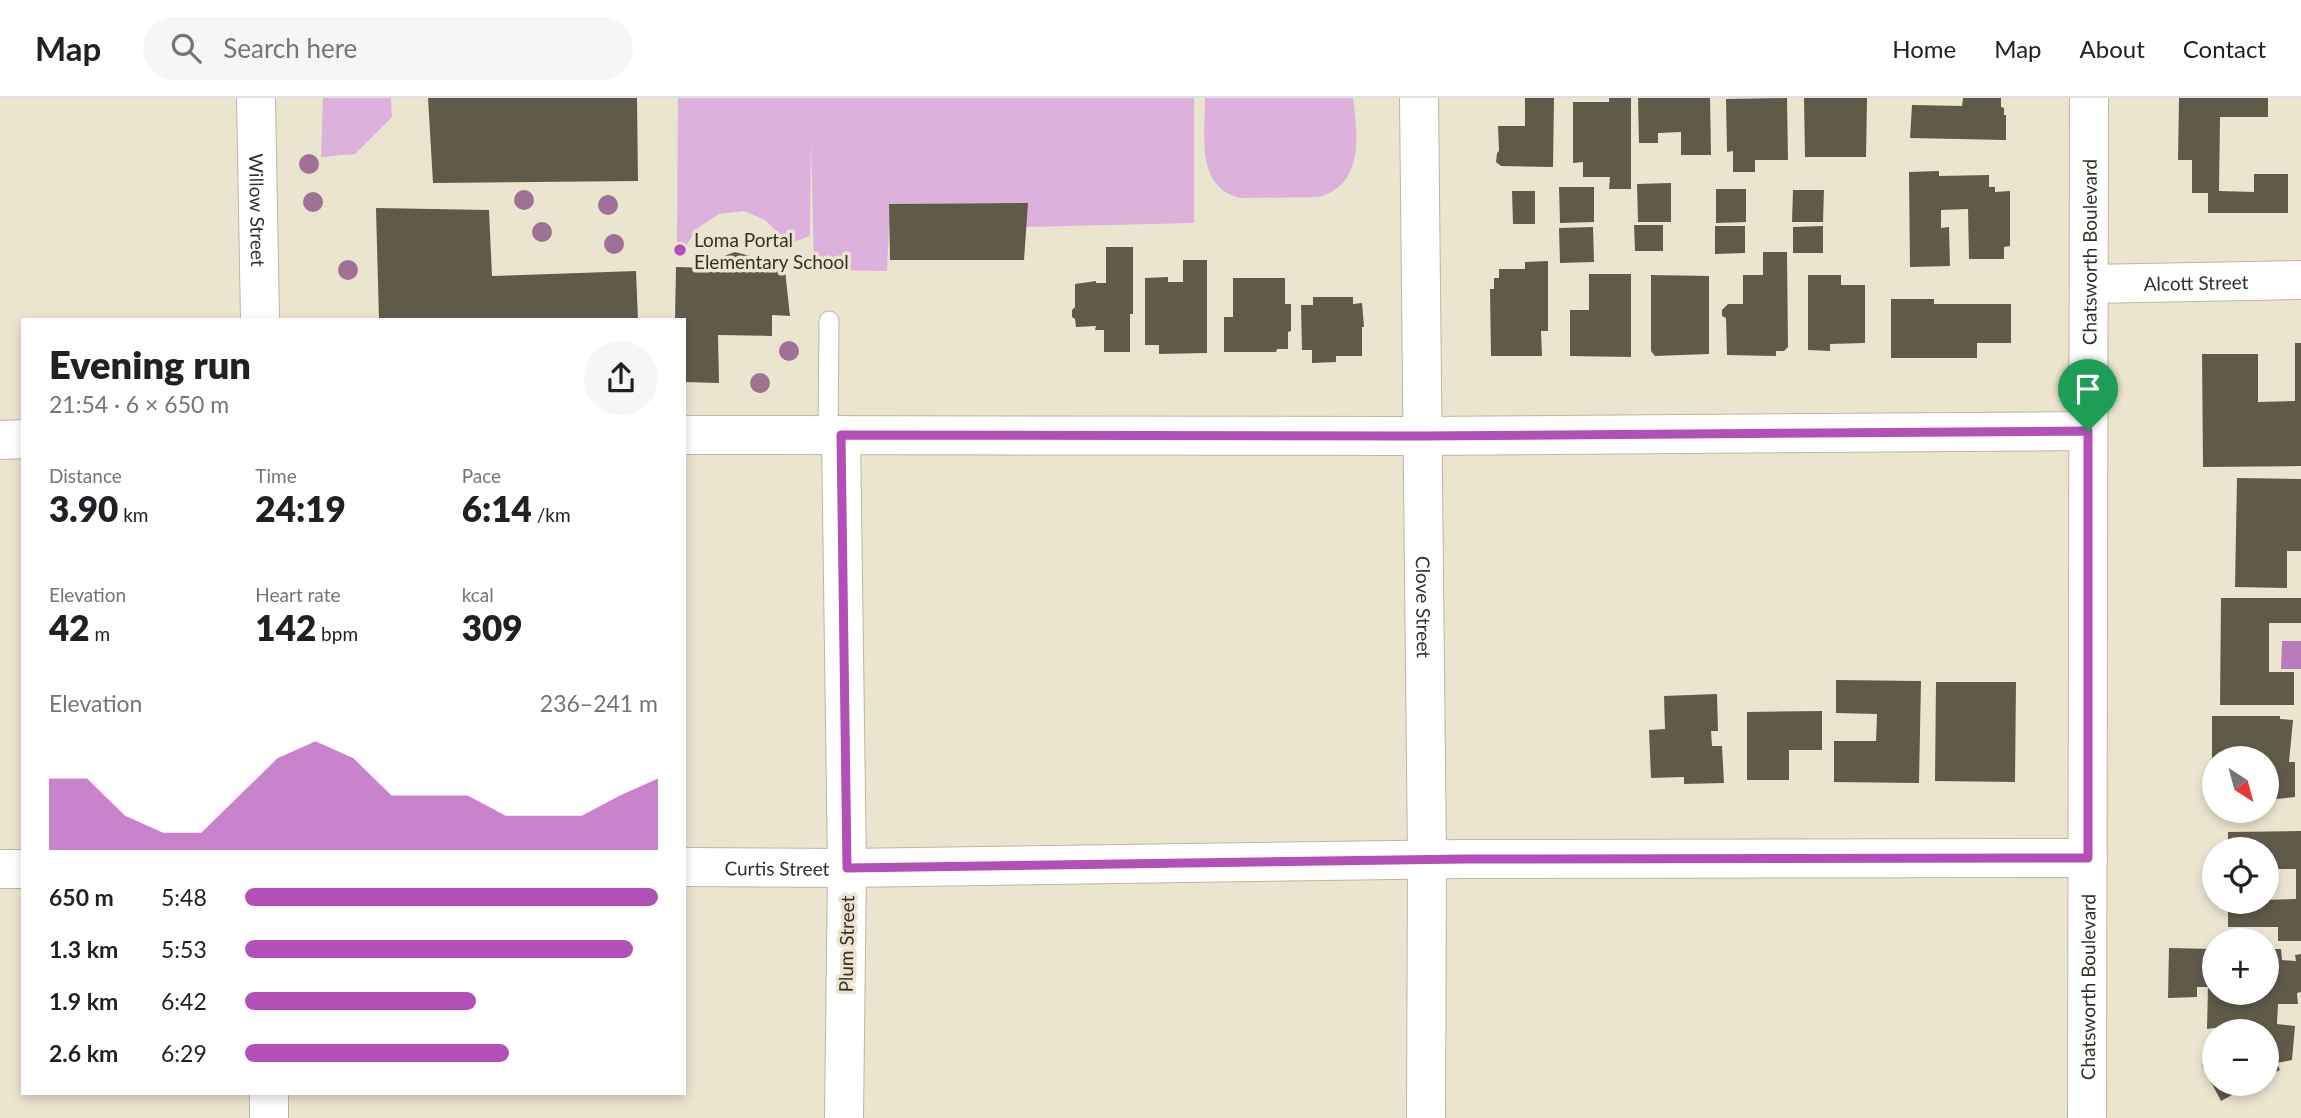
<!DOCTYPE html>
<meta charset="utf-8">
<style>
:root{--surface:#fff;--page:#f6f6f6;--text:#202124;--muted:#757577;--line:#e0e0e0;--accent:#b350b7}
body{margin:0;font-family:Lato,sans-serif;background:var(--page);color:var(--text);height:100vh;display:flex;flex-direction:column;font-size:26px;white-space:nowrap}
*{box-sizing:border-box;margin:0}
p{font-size:23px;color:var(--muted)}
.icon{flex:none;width:38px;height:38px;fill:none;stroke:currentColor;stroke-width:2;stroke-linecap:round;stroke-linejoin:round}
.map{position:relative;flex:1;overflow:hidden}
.drawer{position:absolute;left:21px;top:220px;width:665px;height:777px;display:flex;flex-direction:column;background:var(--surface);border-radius:0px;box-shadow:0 4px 10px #0003}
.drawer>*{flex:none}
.needle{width:46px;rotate:144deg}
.buttons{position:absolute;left:2202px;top:648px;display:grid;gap:14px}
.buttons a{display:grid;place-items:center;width:77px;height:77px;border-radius:50%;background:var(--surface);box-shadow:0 4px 10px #0003;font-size:35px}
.pin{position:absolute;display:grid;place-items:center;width:60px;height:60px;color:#fff;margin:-72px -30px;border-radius:50% 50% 50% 0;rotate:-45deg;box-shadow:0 0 7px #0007}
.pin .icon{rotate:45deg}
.round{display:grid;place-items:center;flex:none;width:74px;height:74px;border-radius:37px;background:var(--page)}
.head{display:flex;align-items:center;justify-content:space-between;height:119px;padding:0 28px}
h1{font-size:38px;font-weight:800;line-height:52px}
.stats{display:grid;grid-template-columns:repeat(3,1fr);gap:10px;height:119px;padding:7px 28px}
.stats div{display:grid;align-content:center}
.stats b{font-size:35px;font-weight:800}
.stats small{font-size:19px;font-weight:400}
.stats p{font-size:19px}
.chart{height:196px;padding:14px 28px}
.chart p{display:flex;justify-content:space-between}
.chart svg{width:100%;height:126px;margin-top:7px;fill:var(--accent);opacity:.7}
ul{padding:0 28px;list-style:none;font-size:23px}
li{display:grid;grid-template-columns:112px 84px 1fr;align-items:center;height:52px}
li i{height:18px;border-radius:9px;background:var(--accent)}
header{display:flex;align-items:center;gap:42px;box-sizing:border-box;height:98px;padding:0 35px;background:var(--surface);border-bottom:2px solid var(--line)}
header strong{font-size:33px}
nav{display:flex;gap:38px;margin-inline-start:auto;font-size:24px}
.search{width:490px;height:63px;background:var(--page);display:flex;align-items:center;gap:18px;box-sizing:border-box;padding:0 24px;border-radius:38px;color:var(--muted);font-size:26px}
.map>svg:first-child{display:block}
</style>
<header>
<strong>Map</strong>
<div class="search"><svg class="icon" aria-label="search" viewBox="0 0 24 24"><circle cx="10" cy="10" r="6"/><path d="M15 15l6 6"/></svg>Search here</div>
<nav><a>Home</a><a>Map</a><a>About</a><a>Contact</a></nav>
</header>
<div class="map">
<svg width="2301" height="1020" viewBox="0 0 2301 1020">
<rect width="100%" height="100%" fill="#ebe5d0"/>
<path fill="#dcb1dc" d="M323 0H391L392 19 355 56 321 59Z
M678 0H1194V125L1026 129 1027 105 890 106 887 173 814 172 811 43 810 138 789 146 765 122 744 113 719 116 696 131 685 150 677 149Z
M1205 0H1353C1358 38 1364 86 1319 99L1241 100C1195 90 1205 36 1205 0Z"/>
<path fill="#ba7bbb" d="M2282 543H2301V571H2281Z"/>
<path fill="#605b49" d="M428 0H637L638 83 433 85Z
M1525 0H1554L1553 69 1501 68 1496 64 1497 55 1499 53 1498 28H1525Z
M1609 0H1631V91H1609L1610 79H1583V64L1573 65V4H1609Z
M1638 0H1710L1711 57H1681V34L1658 35V45H1639Z
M1787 0 1788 62H1755V74H1733V53L1727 54 1726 1Z
M1804 0H1867L1866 59H1805Z
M1963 0H2001V9L2004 10V17H2006V42L1910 40 1912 7 1962 8Z
M2179 0H2268V19H2220L2219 93 2254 94V76H2288V115H2208V95H2192V62H2178Z
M1939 73V78L1989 77V89H1995V94L2010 93V148L2004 149V161H1969L1968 111 1941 112V130L1949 129 1950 168 1910 169 1909 74Z
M1671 85V124H1638L1637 86Z
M1559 89H1594V124L1560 125Z
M1716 91H1746V124L1716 125Z
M1793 92H1824L1823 124H1792Z
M1512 93H1535V126H1513Z
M1028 105 1024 162H890L889 106Z
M376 110 489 112 492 178 636 173 638 222H379Z
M1634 127H1663V153H1635Z
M1715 128H1745V155L1715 156Z
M1823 128V155H1793V129Z
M1593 129 1594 164 1560 165 1559 130Z
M1106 149H1133V216H1130V254H1104V232H1095L1096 228 1076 229 1075 221 1072 219V212L1075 209V186L1096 183V185H1106Z
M735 154 754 159 760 172H785L790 218 772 217V238L718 237 719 285 684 284V222H675L676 169 711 170 721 159Z
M1763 154H1787L1788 249 1784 253H1776V258L1727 257 1726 220 1722 218V212L1728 206H1743V177H1763Z
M1183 162H1207V255L1159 256V247H1145V180L1168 179V184H1183Z
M1548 163V233H1541L1542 258H1491L1490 191H1494V180H1499V171H1525V164Z
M1589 176H1631V259L1570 258V212H1589Z
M1651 177 1709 178V256L1655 258 1651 253Z
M1808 177H1841V187H1865V245L1830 246V253L1808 252Z
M1233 180H1285V206H1291V233L1288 234V251H1277L1276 254H1224V219H1233Z
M1313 199H1353V206L1362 205 1364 229H1362V258H1336V264L1312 265V252H1302L1301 207H1313Z
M1891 201H1934V206H2011V245H1977V260H1891Z
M2295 245H2301V368L2203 369 2202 256H2258V304L2295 303Z
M2237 380 2301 381V453H2287V490L2235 489Z
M2221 500H2301V525H2269V574H2294V607H2220Z
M1836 582 1921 583 1919 685 1834 684V643H1876L1877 616 1836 615Z
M1936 584H2016L2015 684 1935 683Z
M1717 596 1718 633H1711L1712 648H1722L1724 685 1684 686V679L1651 680 1649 632 1665 631 1664 598Z
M1822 613V652H1789V682H1747V614Z
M2212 618H2280V621L2293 622 2289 664H2295V699L2266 702V660H2212Z
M2301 733V843H2278V829H2228V803L2296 801V771H2266V751H2228V734Z
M2169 850 2214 851V894H2266V851H2281L2282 862 2296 863 2295 857 2301 856V894L2297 895 2298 906H2278L2277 926 2295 928 2292 962 2277 965 2280 972 2266 979V933H2223L2221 929 2207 931 2208 889H2197V899L2168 900Z
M2214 960V985H2254L2221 1003 2202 967Z"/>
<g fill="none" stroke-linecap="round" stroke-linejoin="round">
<g stroke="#bcb7a2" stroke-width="21">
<path id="service" d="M828 336 829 223"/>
</g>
<g stroke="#bcb7a2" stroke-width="40">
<g id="minor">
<path id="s1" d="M256 0 260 222"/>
<path id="s2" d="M1419 0 1427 762 1426 1020"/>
<path id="s3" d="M2089 186 2301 182"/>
<path d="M684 337 1422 338 2088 333"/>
<path d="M841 337 847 770 844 1020"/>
<path d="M0 342 23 341"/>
<path id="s4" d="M684 769 847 770 1465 761 2088 760"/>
<path d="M0 771H23"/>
<path d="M269 996V1020"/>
</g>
</g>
<g stroke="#bcb7a2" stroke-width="40">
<g id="secondary">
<path id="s5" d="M2087 1020 2089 0"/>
</g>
</g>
<use href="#service" stroke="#fff" stroke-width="19"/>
<use href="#minor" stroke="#fff" stroke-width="38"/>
<use href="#secondary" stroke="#fff" stroke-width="38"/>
</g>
<g fill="#9f7295">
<circle cx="309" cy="66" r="10"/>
<circle cx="524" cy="102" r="10"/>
<circle cx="313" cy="104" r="10"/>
<circle cx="608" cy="107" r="10"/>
<circle cx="542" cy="134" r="10"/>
<circle cx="614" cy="146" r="10"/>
<circle cx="348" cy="172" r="10"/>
<circle cx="789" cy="253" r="10"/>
<circle cx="760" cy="285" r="10"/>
</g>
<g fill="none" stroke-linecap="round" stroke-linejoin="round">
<g stroke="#fff" stroke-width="14">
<path id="route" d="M2088 333V760L1465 761 847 770 841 337 1422 338Z"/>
</g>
<use href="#route" stroke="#b350b7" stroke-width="9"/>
</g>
<circle fill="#b350b7" stroke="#ebe5d0" stroke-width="2.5" cx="680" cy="152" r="7"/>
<g text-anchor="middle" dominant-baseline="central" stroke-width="7" stroke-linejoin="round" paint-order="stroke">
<g font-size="19" fill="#323027" stroke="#ebe5d0">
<text stroke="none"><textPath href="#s1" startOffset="112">Willow Street</textPath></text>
<text stroke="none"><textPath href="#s5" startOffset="866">Chatsworth Boulevard</textPath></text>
<text stroke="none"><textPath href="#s3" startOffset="107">Alcott Street</textPath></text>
<text stroke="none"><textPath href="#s2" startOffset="509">Clove Street</textPath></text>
<text stroke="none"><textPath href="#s4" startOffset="93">Curtis Street</textPath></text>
<text transform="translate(846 846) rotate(-89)">Plum Street</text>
<text stroke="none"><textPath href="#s5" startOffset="131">Chatsworth Boulevard</textPath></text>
</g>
<g font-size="19" fill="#323027" stroke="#ebe5d0" text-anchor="start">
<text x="694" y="141">Loma Portal<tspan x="694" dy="22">Elementary School</tspan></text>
</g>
</g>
</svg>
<div class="buttons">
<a><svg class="needle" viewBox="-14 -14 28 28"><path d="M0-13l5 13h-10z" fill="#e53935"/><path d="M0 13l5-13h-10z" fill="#757577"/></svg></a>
<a><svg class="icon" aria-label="locate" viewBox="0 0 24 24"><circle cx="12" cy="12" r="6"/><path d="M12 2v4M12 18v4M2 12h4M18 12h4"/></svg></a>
<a>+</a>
<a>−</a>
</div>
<div class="pin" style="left:2088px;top:333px;background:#1e9e55"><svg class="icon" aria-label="arrive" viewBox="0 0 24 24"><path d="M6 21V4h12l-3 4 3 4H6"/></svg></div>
<section class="drawer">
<div class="head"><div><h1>Evening run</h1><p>21:54 · 6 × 650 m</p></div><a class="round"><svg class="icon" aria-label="share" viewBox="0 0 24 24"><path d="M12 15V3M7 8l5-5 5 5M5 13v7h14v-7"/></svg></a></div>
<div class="stats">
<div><p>Distance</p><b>3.90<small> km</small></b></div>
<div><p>Time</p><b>24:19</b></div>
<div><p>Pace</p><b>6:14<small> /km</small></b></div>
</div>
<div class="stats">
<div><p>Elevation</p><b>42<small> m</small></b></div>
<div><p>Heart rate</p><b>142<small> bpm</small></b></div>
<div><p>kcal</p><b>309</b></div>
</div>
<div class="chart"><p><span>Elevation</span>236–241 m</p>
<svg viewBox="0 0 160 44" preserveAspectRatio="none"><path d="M0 44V19L10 19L20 32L30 38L40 38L50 25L60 12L70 6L80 12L90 25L100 25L110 25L120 32L130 32L140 32L150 25L160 19V44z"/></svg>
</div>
<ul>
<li><b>650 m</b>5:48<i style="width:100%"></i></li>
<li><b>1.3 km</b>5:53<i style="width:94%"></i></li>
<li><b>1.9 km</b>6:42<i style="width:56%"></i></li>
<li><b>2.6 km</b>6:29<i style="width:64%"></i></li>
</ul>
</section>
</div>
